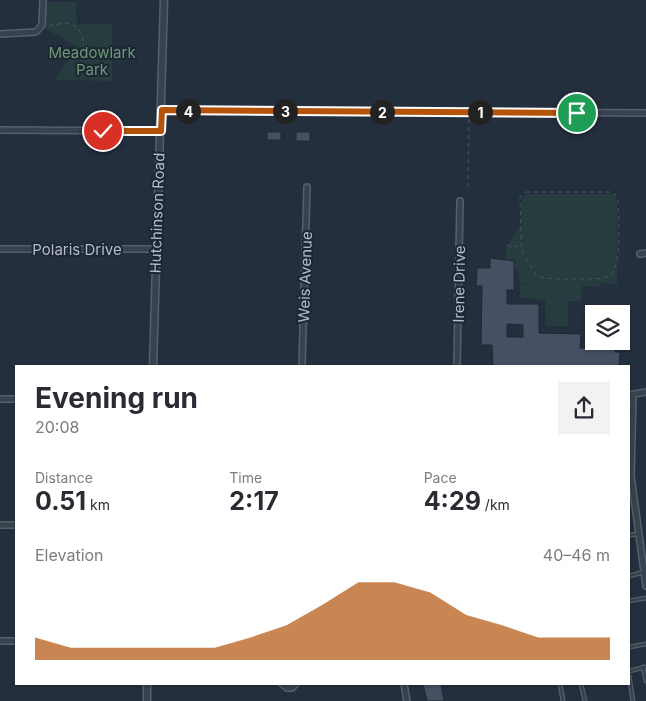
<!DOCTYPE html>
<meta charset="utf-8">
<style>
:root{--surface:#fff;--page:#f2f2f3;--text:#2b2b33;--muted:#7c7c81;--accent:#b45309}
body{margin:0;font-family:Inter,sans-serif;background:var(--page);color:var(--text);height:100vh;display:flex;flex-direction:column;font-size:19px;white-space:nowrap}
*{box-sizing:border-box;margin:0}
p{font-size:16px;color:var(--muted)}
.icon{flex:none;width:28px;height:28px;fill:none;stroke:currentColor;stroke-width:2;stroke-linecap:round;stroke-linejoin:round}
.map{position:relative;flex:1;overflow:hidden}
.side{position:absolute;left:15px;top:365px;width:615px;height:320px;display:flex;flex-direction:column;background:var(--surface);border-radius:0px;box-shadow:0 1px 4px #0004}
.side>*{flex:none}
.fabs{position:absolute;left:585px;top:305px;display:grid;gap:10px}
.fabs a{display:grid;place-items:center;width:45px;height:45px;border-radius:0px;background:var(--surface);box-shadow:0 1px 4px #0004;font-size:25px}
.pin{position:absolute;display:grid;place-items:center;width:42px;height:42px;color:#fff;margin:-21px;border:2px solid #fff;border-radius:50%;box-shadow:0 1px 5px #0007}
.km{position:absolute;width:25px;height:25px;margin:-12px;border-radius:50%;background:#222;color:#fff;font-size:14px;line-height:25px;text-align:center}
.round{display:grid;place-items:center;flex:none;width:52px;height:52px;border-radius:0px;background:var(--page)}
.headline{display:flex;align-items:center;justify-content:space-between;height:85px;padding:0 20px}
h1{font-size:28px;font-weight:700;line-height:38px}
.stats{display:grid;grid-template-columns:repeat(3,1fr);gap:8px;height:85px;padding:5px 20px}
.stats div{display:grid;align-content:center}
.stats b{font-size:25px;font-weight:700}
.stats small{font-size:14px;font-weight:400}
.stats p{font-size:14px}
.chart{height:140px;padding:10px 20px}
.chart p{display:flex;justify-content:space-between}
.chart svg{width:100%;height:90px;margin-top:5px;fill:var(--accent);opacity:.7}
.map>svg:first-child{display:block}
</style>
<div class="map">
<svg width="646" height="701" viewBox="0 0 646 701">
<rect width="100%" height="100%" fill="#242f3e"/>
<path fill="#263c3f" d="M47 2H76L77 24H112V81L55 80 77 47 45 28Z
M526 194H612L617 199V284L601 283 600 287 582 286 581 301H568V326H546L545 300 520 297V284H544L519 283V269H512V260H506V244H509L518 228 521 226V199Z"/>
<path fill="#455162" stroke="#1f2835" fill-rule="evenodd" d="M267 132H281V140H267Z
M296 132H310V141H296Z
M490 258 514 261V290H507V304H539V333L581 334 580 348H599V341H616L615 352H620L619 366H493L492 345H481L482 286H476L477 268H490ZM507 324 523 325V337H507Z
M423 684H441L444 701H427Z"/>
<g fill="none" stroke-linecap="round" stroke-linejoin="round">
<g stroke="#565f6c" stroke-width="5">
<path id="service" d="M629 535 639 534
M629 576 644 572
M629 601 646 598
M629 647 646 644
M643 667 646 681
M629 671 646 667
M629 676 633 701
M560 684 563 701
M581 684 585 701"/>
</g>
<g stroke="#565f6c" stroke-width="8">
<path id="minor" d="M0 34 36 32 42 25 43 0
M162 110 646 113
M0 130 161 131
M0 249H155
M640 254 646 253
M302 366 307 187
M457 366 460 201
M629 395 646 392
M633 395 631 476 646 586
M0 399H16
M0 525H16
M0 641H16
M282 684 287 688H292L296 684
M404 684 407 701"/>
</g>
<g stroke="#565f6c" stroke-width="9">
<path id="tertiary" d="M153 366 164 0
M147 701V684"/>
</g>
<path stroke="#44595c" stroke-width="1" stroke-dasharray="4 4" stroke-linecap="butt" d="M49 25C55 26 60 23 65 23 81 24 84 37 84 50
M469 119 468 185 470 190
M526 192H609L615 194 618 200C618 216 623 266 610 275 603 280 588 279 580 279 565 279 551 280 537 276L523 254 521 241 520 197Z
M508 245 512 248 521 245"/>
<use href="#service" stroke="#38414e" stroke-width="2.5"/>
<use href="#minor" stroke="#38414e" stroke-width="5"/>
<use href="#tertiary" stroke="#38414e" stroke-width="6"/>
</g>
<g fill="none" stroke-linecap="round" stroke-linejoin="round">
<g stroke="#fff" stroke-width="10">
<path id="route" d="M103 131H161L162 110 577 113"/>
</g>
<use href="#route" stroke="#b45309" stroke-width="6"/>
</g>
<g text-anchor="middle" dominant-baseline="central" stroke-width="4" stroke-linejoin="round" paint-order="stroke">
<g font-size="15" fill="#6b9a76" stroke="#1d2633">
<text x="92" y="52">Meadowlark<tspan x="92" dy="17">Park</tspan></text>
</g>
<g font-size="15" fill="#b4bcc9" stroke="#1d2633">
<text transform="translate(157 213) rotate(-88)">Hutchinson Road</text>
<text x="77" y="249">Polaris Drive</text>
<text transform="translate(305 277) rotate(-88)">Weis Avenue</text>
<text transform="translate(459 284) rotate(-89)">Irene Drive</text>
</g>
</g>
</svg>
<div class="fabs">
<a><svg class="icon" aria-label="layers" viewBox="0 0 24 24"><path d="M12 4l9 5-9 5-9-5zM3 14l9 5 9-5"/></svg></a>
</div>
<div class="pin" style="left:577px;top:113px;background:#1e9e55"><svg class="icon" aria-label="arrive" viewBox="0 0 24 24"><path d="M6 21V4h12l-3 4 3 4H6"/></svg></div>
<div class="pin" style="left:103px;top:131px;background:#d93025"><svg class="icon" aria-label="check" viewBox="0 0 24 24"><path d="M5 12l5 5 9-10"/></svg></div>
<b class="km" style="left:480px;top:112px">1</b>
<b class="km" style="left:382px;top:112px">2</b>
<b class="km" style="left:285px;top:111px">3</b>
<b class="km" style="left:188px;top:111px">4</b>
<section class="side">
<div class="headline"><div><h1>Evening run</h1><p>20:08</p></div><a class="round"><svg class="icon" aria-label="share" viewBox="0 0 24 24"><path d="M12 15V3M7 8l5-5 5 5M5 13v7h14v-7"/></svg></a></div>
<div class="stats">
<div><p>Distance</p><b>0.51<small> km</small></b></div>
<div><p>Time</p><b>2:17</b></div>
<div><p>Pace</p><b>4:29<small> /km</small></b></div>
</div>
<div class="chart"><p><span>Elevation</span>40–46 m</p>
<svg viewBox="0 0 160 44" preserveAspectRatio="none"><path d="M0 44V33L10 38L20 38L30 38L40 38L50 38L60 33L70 27L80 17L90 6L100 6L110 11L120 22L130 27L140 33L150 33L160 33V44z"/></svg>
</div>
</section>
</div>
